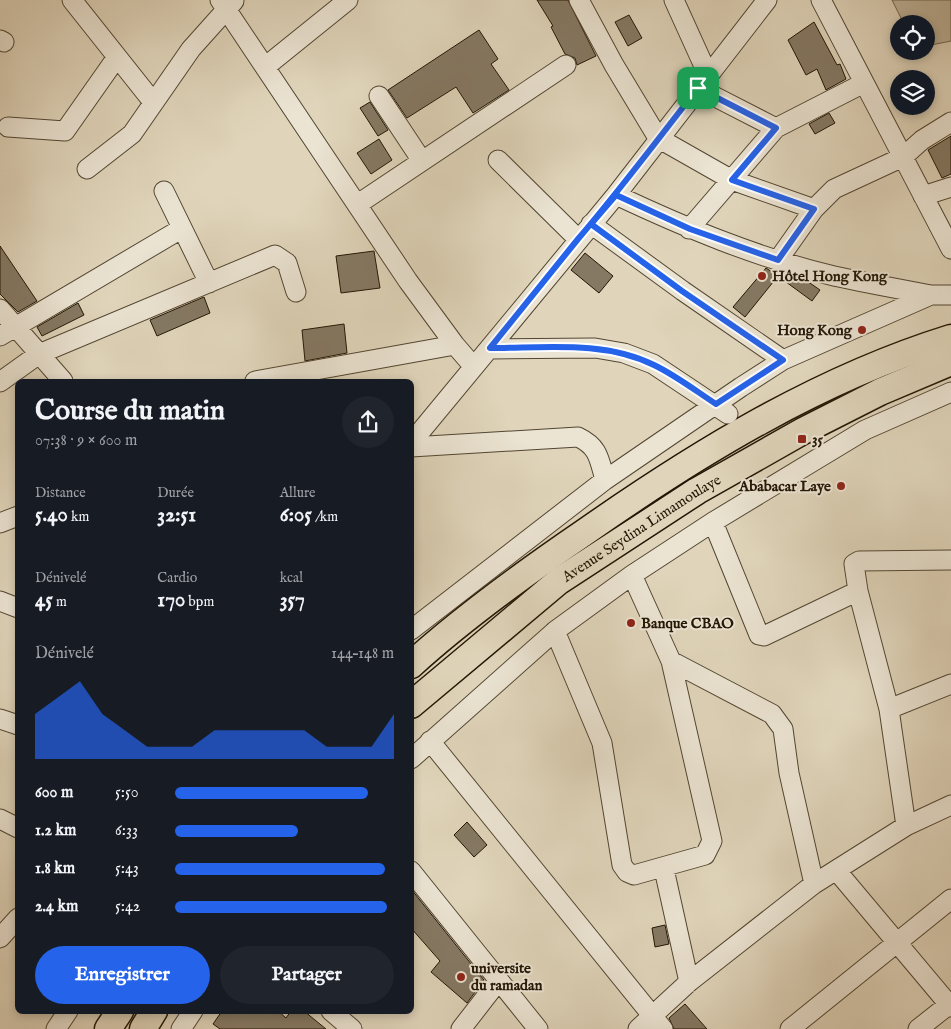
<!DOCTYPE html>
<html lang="fr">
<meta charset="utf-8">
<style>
:root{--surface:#171b24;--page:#20242c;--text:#f1f3f6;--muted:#9ea1a6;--accent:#2563eb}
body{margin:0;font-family:"IM FELL English",serif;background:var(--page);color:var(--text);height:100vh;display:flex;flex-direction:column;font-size:19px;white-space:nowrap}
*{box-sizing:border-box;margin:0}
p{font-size:16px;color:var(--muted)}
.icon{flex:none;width:28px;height:28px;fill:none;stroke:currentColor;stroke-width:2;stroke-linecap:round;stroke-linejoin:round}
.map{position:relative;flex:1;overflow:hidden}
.details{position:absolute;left:15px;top:379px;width:399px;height:635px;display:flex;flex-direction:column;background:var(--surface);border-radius:8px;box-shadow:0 2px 8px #0003}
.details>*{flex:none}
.fabs{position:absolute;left:890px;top:15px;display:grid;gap:10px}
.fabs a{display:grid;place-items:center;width:45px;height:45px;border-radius:50%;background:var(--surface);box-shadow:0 2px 8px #0003;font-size:25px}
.pin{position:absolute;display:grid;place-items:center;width:42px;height:42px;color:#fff;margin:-21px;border-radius:10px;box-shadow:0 2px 8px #0006}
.round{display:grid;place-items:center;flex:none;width:52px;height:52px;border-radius:26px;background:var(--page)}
.overview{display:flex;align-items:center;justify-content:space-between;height:85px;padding:0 20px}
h1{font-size:28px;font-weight:800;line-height:38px}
.stats{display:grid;grid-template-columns:repeat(3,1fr);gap:8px;height:85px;padding:5px 20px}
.stats div{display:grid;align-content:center}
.stats b{font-size:21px;font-weight:800}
.stats small{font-size:14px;font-weight:400}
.stats p{font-size:14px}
.chart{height:140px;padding:10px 20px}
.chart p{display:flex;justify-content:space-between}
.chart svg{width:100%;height:90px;margin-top:5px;fill:var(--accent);opacity:.7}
.cta{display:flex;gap:10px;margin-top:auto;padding:10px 20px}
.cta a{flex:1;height:58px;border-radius:30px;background:var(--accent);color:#fff;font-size:20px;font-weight:800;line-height:58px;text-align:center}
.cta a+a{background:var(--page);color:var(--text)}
ul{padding:0 20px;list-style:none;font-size:16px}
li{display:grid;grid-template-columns:80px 60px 1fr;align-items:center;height:38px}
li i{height:12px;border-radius:6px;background:var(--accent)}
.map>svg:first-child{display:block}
</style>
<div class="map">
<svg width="951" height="1029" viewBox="0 0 951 1029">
<rect width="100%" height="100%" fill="#e0d5bb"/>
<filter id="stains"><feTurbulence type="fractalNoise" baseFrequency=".004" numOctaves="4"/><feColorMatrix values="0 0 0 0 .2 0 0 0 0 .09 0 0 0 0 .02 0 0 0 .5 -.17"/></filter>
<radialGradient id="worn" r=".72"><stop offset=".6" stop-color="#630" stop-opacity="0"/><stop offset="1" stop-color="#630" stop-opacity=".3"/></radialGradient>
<path fill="#c0b59c" stroke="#716650" d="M892 0H951V41L926 46V24H904Z"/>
<path fill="#857964" stroke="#221605" d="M537 0H568L596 56 577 65 575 58 565 54 551 27 553 26Z
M629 15 642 38 628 46 615 22Z
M814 22 837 65 840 64 846 79 826 90 817 69 806 75 788 40Z
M479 30 498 59 491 64 509 90 473 113 456 87 407 118 388 90Z
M370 102 388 130 378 136 360 108Z
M829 113 835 123 815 134 809 124Z
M951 136V174L942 178 928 150Z
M379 139 392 160 371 174 357 153Z
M0 246 37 301 18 312 0 294Z
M374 251 380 288 341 293 336 256Z
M585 253 613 276 599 293 571 270Z
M766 268 778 276 745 317 733 307Z
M790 276 807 281 820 290 812 301 786 282Z
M204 297 210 313 157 336 150 320Z
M78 303 84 315 42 336 37 327Z
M344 324 347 353 305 361 302 330Z
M467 822 487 845 474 857 454 835Z
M411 889 484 980 467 1003 431 972 440 961 411 928Z
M665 925 669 944 655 947 652 928Z
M685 1004 707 1029H674L669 1018Z
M222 1011H278L286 1018 291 1011H304L326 1029H220L213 1024Z"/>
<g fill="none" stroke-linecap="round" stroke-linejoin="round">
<g stroke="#524632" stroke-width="21">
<path id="minor" d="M72 0 153 102
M220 0 408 281 455 345 474 367
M579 0 614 65 658 138 732 180 814 209
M674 0 708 75
M821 0 951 249
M0 40 4 42
M265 67 348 0
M698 88 776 128
M379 96 422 161
M8 127 65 131 117 57
M498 160 578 239
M87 169 132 134 191 49 234 1
M164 191 209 283
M616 195C686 228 758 258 834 276 866 283 899 289 931 295
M923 196 951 187
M358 204 566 65
M591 224 683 291 783 360
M689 229 776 128 864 83
M778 260 814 209 834 189 903 157 922 140 951 122
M0 309 63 381
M0 336 181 229
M490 349 595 348 624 353 653 364 728 414
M255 381 455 345
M0 382 39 354 275 255 287 263 296 292
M411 443 616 195 767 0
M411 447 578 437C599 447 599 459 605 480
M713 522 759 635 764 636 858 591
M0 523 18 516
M0 601 18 608
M411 630 605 480 741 387 783 360 931 295H951
M555 631 602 743 622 865 627 872 634 875 705 855 712 841 671 661 632 575
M671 661 772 714 783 729 789 773 814 884
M889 709 951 684
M0 719 18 725
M430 741 663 1029
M411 759 555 631 632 575 713 522 865 430 951 392
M0 819 18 828
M906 826 889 709 858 591 854 564 859 561 951 560
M664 869 689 982
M836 870 951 1007
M411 871 538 1029
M0 938 18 918
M331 1011 352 1029
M56 1029 68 1011
M181 1029 193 1011
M461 1029 499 980
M638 1029 689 982 814 884 906 826 951 805
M790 1029 951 899
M918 1029 951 1003"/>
</g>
<g stroke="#221605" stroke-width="29">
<g id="highway">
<path d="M411 665C465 616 525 573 585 532 698 453 819 379 951 338"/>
<path id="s1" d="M411 705 559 581 697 491 803 431 880 392 951 362"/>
<path d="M108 1029 120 1011"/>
<path d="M143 1029 154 1011"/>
</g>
</g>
<use href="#minor" stroke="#ebe4d3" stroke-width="19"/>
<use href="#highway" stroke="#e0d5bb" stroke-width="26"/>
</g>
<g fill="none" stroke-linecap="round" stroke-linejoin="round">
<g stroke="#fff" stroke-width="10">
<path id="route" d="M698 88C658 139 620 190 578 239L490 348C544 348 604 340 654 365 675 375 696 391 716 404L783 360 682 291 591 224 616 195 690 229 778 260 814 209 732 180 776 128 698 88"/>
</g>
<use href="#route" stroke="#2563eb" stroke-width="6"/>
</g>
<g fill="#8f2418" stroke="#ebe4d3" stroke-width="2">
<circle cx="762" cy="276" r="5"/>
<circle cx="862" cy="330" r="5"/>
<rect x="797" y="434" width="10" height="10" rx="2.5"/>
<circle cx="841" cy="486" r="5"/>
<circle cx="631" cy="623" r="5"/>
<circle cx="461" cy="977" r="5"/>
</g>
<g text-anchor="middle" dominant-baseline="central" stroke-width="4" stroke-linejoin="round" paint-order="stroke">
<g font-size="15" font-weight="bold" fill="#221605" stroke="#ebe4d3" text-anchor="start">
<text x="772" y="276">Hôtel Hong Kong</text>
<text x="852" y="330" text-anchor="end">Hong Kong</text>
<text x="812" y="439">35</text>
<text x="831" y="486" text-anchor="end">Ababacar Laye</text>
<text x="641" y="623">Banque CBAO</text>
<text x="471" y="968">universite<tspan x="471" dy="17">du ramadan</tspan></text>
</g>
<g font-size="15" fill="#221605" stroke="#ebe4d3">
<text stroke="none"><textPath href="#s1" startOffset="291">Avenue Seydina Limamoulaye</textPath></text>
</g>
</g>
<rect width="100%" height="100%" filter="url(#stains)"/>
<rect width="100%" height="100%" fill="url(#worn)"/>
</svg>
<div class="fabs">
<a><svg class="icon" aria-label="locate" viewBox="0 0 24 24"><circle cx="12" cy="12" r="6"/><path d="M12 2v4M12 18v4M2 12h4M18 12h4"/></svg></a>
<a><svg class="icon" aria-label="layers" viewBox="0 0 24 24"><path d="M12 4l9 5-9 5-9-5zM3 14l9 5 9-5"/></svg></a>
</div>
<div class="pin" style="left:698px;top:88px;background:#1e9e55"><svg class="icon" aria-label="arrive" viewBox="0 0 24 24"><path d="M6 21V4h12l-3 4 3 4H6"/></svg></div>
<section class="details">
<div class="overview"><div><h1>Course du matin</h1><p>07:38 · 9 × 600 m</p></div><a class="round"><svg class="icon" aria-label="share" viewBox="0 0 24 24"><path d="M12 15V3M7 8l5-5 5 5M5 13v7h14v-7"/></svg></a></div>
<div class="stats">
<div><p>Distance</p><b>5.40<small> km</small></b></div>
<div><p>Durée</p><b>32:51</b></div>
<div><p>Allure</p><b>6:05<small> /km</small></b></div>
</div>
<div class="stats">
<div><p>Dénivelé</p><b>45<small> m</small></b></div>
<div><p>Cardio</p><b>170<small> bpm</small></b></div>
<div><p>kcal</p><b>357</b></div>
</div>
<div class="chart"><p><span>Dénivelé</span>144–148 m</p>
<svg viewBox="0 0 160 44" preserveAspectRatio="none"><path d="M0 44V22L10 14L20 6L30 22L40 30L50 38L60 38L70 38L80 30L90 30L100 30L110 30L120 30L130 38L140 38L150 38L160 22V44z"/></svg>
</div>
<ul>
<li><b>600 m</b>5:50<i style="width:88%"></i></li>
<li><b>1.2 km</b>6:33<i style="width:56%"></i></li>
<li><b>1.8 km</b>5:43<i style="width:96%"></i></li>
<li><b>2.4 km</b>5:42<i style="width:97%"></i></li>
</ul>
<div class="cta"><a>Enregistrer</a><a>Partager</a></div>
</section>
</div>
